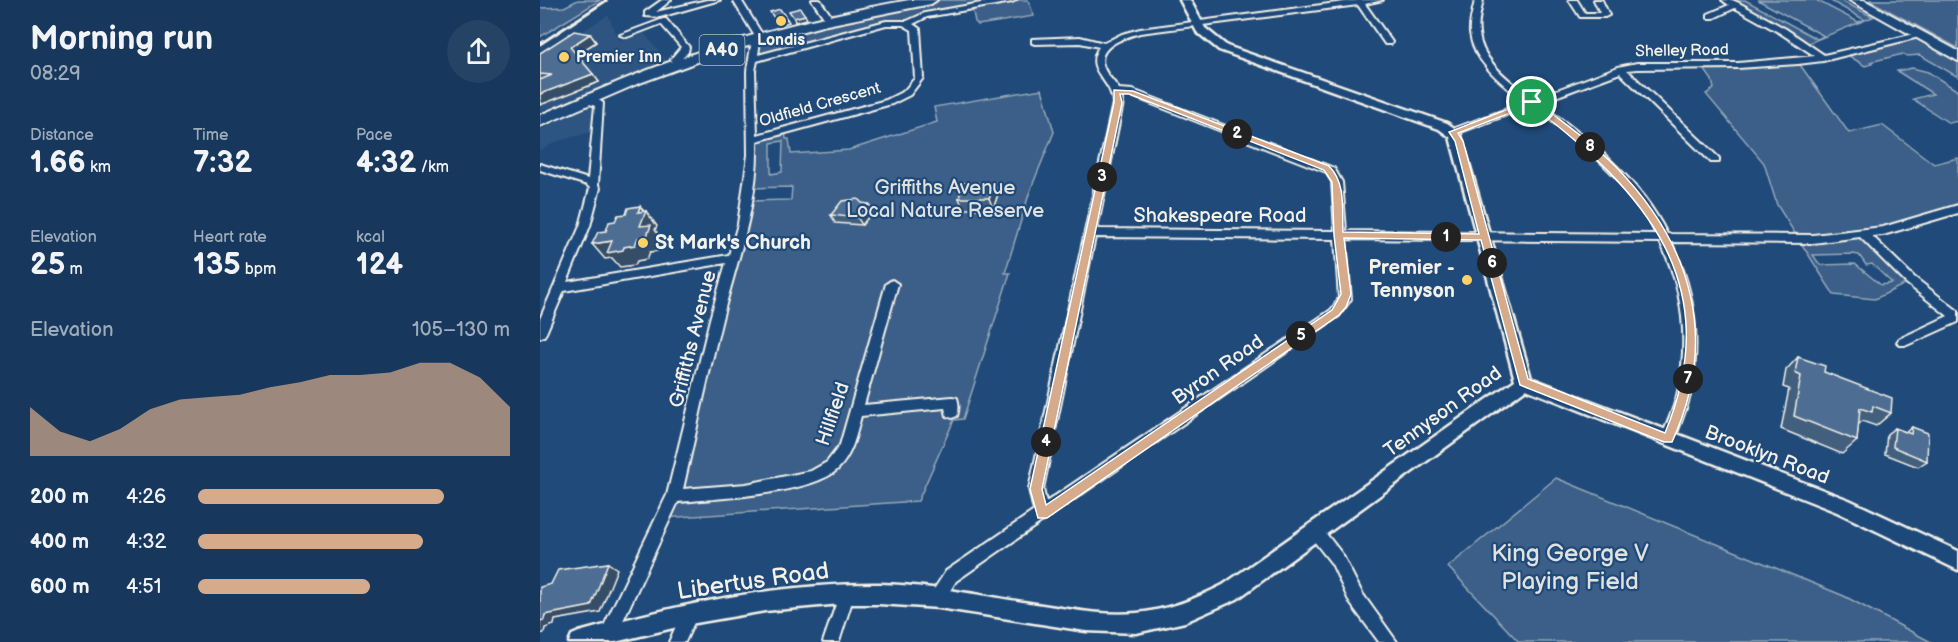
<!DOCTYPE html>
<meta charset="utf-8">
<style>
:root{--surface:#17385c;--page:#244365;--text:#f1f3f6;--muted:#9eacbb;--accent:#d6ab8b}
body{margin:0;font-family:"Balsamiq Sans",sans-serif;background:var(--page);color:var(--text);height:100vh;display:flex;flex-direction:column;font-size:22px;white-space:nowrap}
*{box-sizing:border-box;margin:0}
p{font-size:20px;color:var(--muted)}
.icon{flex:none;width:33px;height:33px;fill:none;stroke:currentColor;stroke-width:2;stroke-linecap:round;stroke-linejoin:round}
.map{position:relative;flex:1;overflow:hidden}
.side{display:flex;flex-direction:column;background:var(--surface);width:540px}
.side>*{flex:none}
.pin{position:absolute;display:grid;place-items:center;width:51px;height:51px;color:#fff;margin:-26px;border:3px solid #fff;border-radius:50%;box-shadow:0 2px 6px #0007}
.km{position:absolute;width:30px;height:30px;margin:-15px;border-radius:50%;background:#222;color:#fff;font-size:16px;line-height:30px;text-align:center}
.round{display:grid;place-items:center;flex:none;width:63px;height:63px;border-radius:32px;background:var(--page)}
.overview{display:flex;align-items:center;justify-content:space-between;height:102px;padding:0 30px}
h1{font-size:33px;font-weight:600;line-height:45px}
.stats{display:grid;grid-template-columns:repeat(3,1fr);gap:9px;height:102px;padding:6px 30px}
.stats div{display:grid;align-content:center}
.stats b{font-size:30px;font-weight:600}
.stats small{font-size:16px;font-weight:400}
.stats p{font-size:16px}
.chart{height:168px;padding:12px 30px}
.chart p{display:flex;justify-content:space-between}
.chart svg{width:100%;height:108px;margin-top:6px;fill:var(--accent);opacity:.7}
ul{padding:0 30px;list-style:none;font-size:20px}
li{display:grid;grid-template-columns:96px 72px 1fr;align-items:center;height:45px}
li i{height:15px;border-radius:8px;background:var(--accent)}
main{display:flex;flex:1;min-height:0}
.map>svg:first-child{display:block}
</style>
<main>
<section class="side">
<div class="overview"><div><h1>Morning run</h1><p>08:29</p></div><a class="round"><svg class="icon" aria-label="share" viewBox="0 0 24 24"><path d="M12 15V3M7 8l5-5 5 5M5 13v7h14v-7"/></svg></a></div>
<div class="stats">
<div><p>Distance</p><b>1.66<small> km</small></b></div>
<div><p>Time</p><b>7:32</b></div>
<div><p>Pace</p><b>4:32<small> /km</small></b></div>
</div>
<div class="stats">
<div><p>Elevation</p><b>25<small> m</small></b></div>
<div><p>Heart rate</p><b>135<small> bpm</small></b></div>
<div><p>kcal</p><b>124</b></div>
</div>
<div class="chart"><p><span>Elevation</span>105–130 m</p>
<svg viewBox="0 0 160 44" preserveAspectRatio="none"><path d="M0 44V24L10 34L20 38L30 33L40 25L50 21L60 20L70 19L80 16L90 14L100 11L110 11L120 10L130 6L140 6L150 12L160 24V44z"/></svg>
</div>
<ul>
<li><b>200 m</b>4:26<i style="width:79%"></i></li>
<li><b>400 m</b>4:32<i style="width:72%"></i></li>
<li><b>600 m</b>4:51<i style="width:55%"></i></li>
</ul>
</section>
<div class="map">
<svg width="1418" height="642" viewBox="0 0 1418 642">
<rect width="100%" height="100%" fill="#1f4a7a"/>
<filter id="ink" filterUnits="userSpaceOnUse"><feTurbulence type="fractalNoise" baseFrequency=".0167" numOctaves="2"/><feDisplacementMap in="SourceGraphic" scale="12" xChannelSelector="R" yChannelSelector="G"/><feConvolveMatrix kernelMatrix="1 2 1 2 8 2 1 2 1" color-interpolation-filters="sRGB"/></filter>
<g filter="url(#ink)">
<path fill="#2d5581" d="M68 15 79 40 104 33 129 63 0 111V58Z
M53 104 51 132 18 141 0 151V130Z"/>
<path fill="#3a5f88" stroke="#97a8b8" stroke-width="1.5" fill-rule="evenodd" d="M38 0H60L0 37V8L24 7Z
M391 0H488L494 16 438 25 435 22 432 7 385 15 369 23 357 22 213 59 216 40Z
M1186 0H1205L1277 39 1284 36 1218 0H1276L1318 22 1325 20 1289 0H1300L1333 17 1264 45Z
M1329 0H1418V47H1416Z
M1380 34 1418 57V77L1380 55 1367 56 1363 54 1330 62 1332 64 1325 66 1306 54Z
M1258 62 1309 133 1342 125 1394 164 1418 158V209L1323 234 1371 281 1335 299 1294 295 1237 205 1224 163 1166 94 1174 89 1172 80 1162 66ZM1312 254 1319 255 1326 265 1332 264 1352 283 1341 285 1315 264 1280 265 1273 255Z
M1372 68 1388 72 1418 91V121L1409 123 1373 99 1393 94 1357 71Z
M502 89 514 132 490 191 465 273H470L423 419 414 420 378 501 124 518 207 201 251 200 252 187 209 188 213 139 245 131 246 139H249L251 154 309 150 397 122 394 107ZM243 141 242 172 231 174V143Z
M1016 478 1304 596 1391 642H979L908 567Z"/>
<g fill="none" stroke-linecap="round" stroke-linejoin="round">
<g stroke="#f4f1e8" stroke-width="4">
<path id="minor" d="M122 0H131L116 12 167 0H180L120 17 105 16V12Z
M195 0H201L225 39 220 41 218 55 346 21H367L385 13 458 0H476L472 2 387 17 373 24 380 29 383 78 370 95 352 104 217 141C219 202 197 261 182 319 168 375 156 432 143 489L206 484 271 471 287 462 300 445 346 284 352 280 358 284 324 405 412 397 417 398C419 404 419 410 417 416L412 418 407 416 405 408 321 416C316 435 312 456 297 470 270 494 175 499 138 502L74 640 68 642 62 640 60 634 127 495 170 319 186 263 24 291 6 333 4 336 0 338V319L40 226 50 188 47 185 0 170V164L48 179 55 106 40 100C47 95 57 98 63 103L58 185 60 188 50 226 27 282 189 255 198 224 208 155 207 71 212 40 216 38 194 2ZM346 25H363L372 30 375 78 364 91 346 100 217 135 215 71 217 61Z
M272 0H280L294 20 293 22H287Z
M819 0H843L825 4 852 42 851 44H845L818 5 600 33C586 37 557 46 563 65 565 74 574 81 579 89L593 90 794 168 802 182 806 231 1116 234C1090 180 1038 140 991 106L916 134H910V130L985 102C964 85 933 62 930 33 929 22 933 11 935 0H943C941 11 937 22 939 33 941 62 973 83 993 99L1078 67 1097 63H1198L1275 56 1240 33 1195 8 1174 18H1168V14L1189 5 1182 0H1192L1199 3 1246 29 1284 55 1383 32V36L1283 61 1258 64 1198 68 1097 69 1087 70 1179 158V162H1171L1080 73 999 103C1048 138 1100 179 1127 234L1273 235 1343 227 1418 205V213L1343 235 1332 236 1374 277 1418 311V322L1367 345H1359L1357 342 1359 339 1408 316 1366 283 1320 237 1273 243 1131 242C1155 289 1161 338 1151 391 1148 407 1140 423 1135 439L1133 443 1128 445 1123 443 1121 439C1127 423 1135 407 1138 391 1149 338 1143 289 1120 242L806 239 811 299 799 316 416 581 403 602 397 605 391 602 389 597 406 571 494 511 489 489 573 103C572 79 543 71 559 47L540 43 495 44 492 43V39L540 37 564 43 582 34 600 29ZM581 95H589L786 172 792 182 795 231 557 229 583 103ZM555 237 795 239 799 298 791 310 506 502 503 489Z
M1029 0H1037L1045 13H1060L1054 0H1062L1069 15 1065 17H1040Z
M123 19H126L149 47 148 52 140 60V66H134L131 59 141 47 121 24 87 37 80 35Z
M775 524 780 526 802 554 822 593 857 642H839L810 603 792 564 770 536 768 531 770 526Z
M306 587 311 590 314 595 299 642H283L301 590Z
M150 606 156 608 158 614 145 642H129L144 608Z"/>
</g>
<g stroke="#f4f1e8" stroke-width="5">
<path id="tertiary" d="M640 0H650L665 28 687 46 907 123 920 132 991 378 1309 500 1418 551V570L1297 512 986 389 697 599 645 622 596 633 546 631 399 608 339 604H301L225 611 150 624 75 642H29L32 635 39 632C137 605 237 583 339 584 394 585 448 597 502 605 533 610 565 616 597 613 628 610 656 599 683 585L975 380 910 137 899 129 679 50 657 32Z"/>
</g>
<g stroke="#f4f1e8" stroke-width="4">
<path id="primary" d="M1309 0H1324L1418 51V61Z"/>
</g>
<g stroke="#f4f1e8" stroke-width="4">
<path id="trunk" d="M369 0H397L391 4 282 26 179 54 97 84 0 126V115C45 96 89 76 135 60 211 33 290 14 369 0Z"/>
</g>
<use href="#minor" fill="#1f4a7a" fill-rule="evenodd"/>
<use href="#tertiary" fill="#1f4a7a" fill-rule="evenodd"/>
<use href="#primary" fill="#1f4a7a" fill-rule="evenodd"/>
<use href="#trunk" fill="#1f4a7a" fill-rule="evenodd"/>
<path stroke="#f4f1e8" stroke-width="3" d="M0 44 67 0"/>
</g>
<path fill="#425f7e" stroke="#f4f1e8" stroke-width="1.5" d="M50 34 56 42 37 55 59 82 0 105V53Z
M458 194 453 209H423L419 198Z
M333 211 322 225 295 223 291 215Z
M1258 357 1284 372 1351 413 1336 426 1322 421 1318 425 1317 441 1302 454 1241 429 1249 389 1243 387 1246 370Z
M1372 427 1387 461 1378 467 1345 454 1347 434 1355 428 1366 432Z"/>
<path fill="#364d66" stroke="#f4f1e8" stroke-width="1.5" d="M265 15 267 19 255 22 254 18Z
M247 19 249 22 239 25 237 22Z
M50 34 56 42 36 55 30 47Z
M53 74 59 82 0 105V94Z
M455 183 458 194 453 209 449 198Z
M329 204 333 211 322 225 318 218Z
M100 206 105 213 106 211 117 226 115 230 122 239 118 251 110 252 107 259 97 261 95 265 80 267 72 258 65 259 52 244 72 241 84 247 100 226 98 212Z
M68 563 77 569 60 612 15 620 14 625 5 628 4 633 0 634V621L5 615Z"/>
<path fill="#4d6e92" stroke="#f4f1e8" stroke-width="1.5" d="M260 8 265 15 254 18 249 11Z
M240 9 247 19 237 22 230 12Z
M34 31 50 34 30 47 53 74 0 94V80L12 75 0 74V53Z
M423 183H455L449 198H419Z
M318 199 322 203 329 204 318 218 291 215 302 201Z
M100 206 98 212 106 211 100 226 111 225 107 236 98 238 95 245 84 247 83 250 67 253 72 241 52 244 58 232 66 231 69 222 75 221 78 215 86 214 88 208Z
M1258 357 1285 366 1284 372 1352 398 1351 413 1333 406 1332 412 1320 408 1317 441 1254 416 1261 376 1255 373Z
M1372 427 1388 433 1387 461 1353 447 1355 428 1371 434Z
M68 563 51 606 5 615 4 620 0 621V587L11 584 18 570Z"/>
</g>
<path fill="#d6ab8b" stroke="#fff" stroke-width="1.5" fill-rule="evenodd" d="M574 90 593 91 789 166C806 183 802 209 803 232L939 234 915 141 909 132 989 101H995C1023 122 1051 142 1076 167 1153 246 1179 340 1132 442H1124L980 385 941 240 804 238 811 294 806 307 799 315 507 518H498L490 489 574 103ZM580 94H589L784 170 792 182 794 235 801 294 792 310 506 505 502 489 582 103ZM991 105C1105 192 1187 283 1125 433L988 379 923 141 918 133Z"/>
<g fill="#ffd166" stroke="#1f4a7a" stroke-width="2">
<circle cx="241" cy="21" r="6"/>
<circle cx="24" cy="57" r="6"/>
<circle cx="103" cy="243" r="6"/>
<circle cx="927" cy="280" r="6"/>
</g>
<g text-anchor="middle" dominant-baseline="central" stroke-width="4.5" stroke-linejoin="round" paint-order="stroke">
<g font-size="16" font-weight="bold" fill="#f4f1e8" stroke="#1f4a7a">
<text x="241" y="40">Londis</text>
<text x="36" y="57" text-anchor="start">Premier Inn</text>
</g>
<g font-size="16" fill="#f4f1e8" stroke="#1f4a7a">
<text transform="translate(1142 51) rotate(-1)">Shelley Road</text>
<text transform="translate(280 105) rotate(-16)">Oldfield Crescent</text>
</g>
<rect fill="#1f4a7a" stroke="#b4bfc7" stroke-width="1.5" x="159.5" y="35" width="45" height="30" rx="4.5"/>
<g font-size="18" font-weight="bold" fill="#f4f1e8">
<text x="182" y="50">A40</text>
</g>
<g font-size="20" fill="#e1e2de" stroke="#1f4a7a">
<text x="405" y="188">Griffiths Avenue<tspan x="405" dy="23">Local Nature Reserve</tspan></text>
</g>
<g font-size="20" fill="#f4f1e8" stroke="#1f4a7a">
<text x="680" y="216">Shakespeare Road</text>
<text transform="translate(153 339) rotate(-76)">Griffiths Avenue</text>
<text transform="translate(678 370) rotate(-35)">Byron Road</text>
<text transform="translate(903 412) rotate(-36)">Tennyson Road</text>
<text transform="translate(293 414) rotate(-71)">Hillfield</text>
<text transform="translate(1227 455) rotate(21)">Brooklyn Road</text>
</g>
<g font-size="20" font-weight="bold" fill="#f4f1e8" stroke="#1f4a7a" text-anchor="start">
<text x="115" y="243">St Mark's Church</text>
<text x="915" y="268" text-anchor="end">Premier -<tspan x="915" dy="23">Tennyson</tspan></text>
</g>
<g font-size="24" fill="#e1e2de" stroke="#1f4a7a">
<text x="1030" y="553">King George V<tspan x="1030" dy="28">Playing Field</tspan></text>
</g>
<g font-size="24" fill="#f4f1e8" stroke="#1f4a7a">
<text transform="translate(213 581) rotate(-8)">Libertus Road</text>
</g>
</g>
</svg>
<div class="pin" style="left:992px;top:102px;background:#1e9e55"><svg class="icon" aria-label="arrive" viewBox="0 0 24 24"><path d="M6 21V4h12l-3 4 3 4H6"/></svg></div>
<b class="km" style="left:906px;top:237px">1</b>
<b class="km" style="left:697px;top:134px">2</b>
<b class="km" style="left:562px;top:177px">3</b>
<b class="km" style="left:506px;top:442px">4</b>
<b class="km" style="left:761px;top:336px">5</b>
<b class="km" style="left:952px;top:263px">6</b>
<b class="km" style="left:1148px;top:379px">7</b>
<b class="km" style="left:1050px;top:147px">8</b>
</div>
</main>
